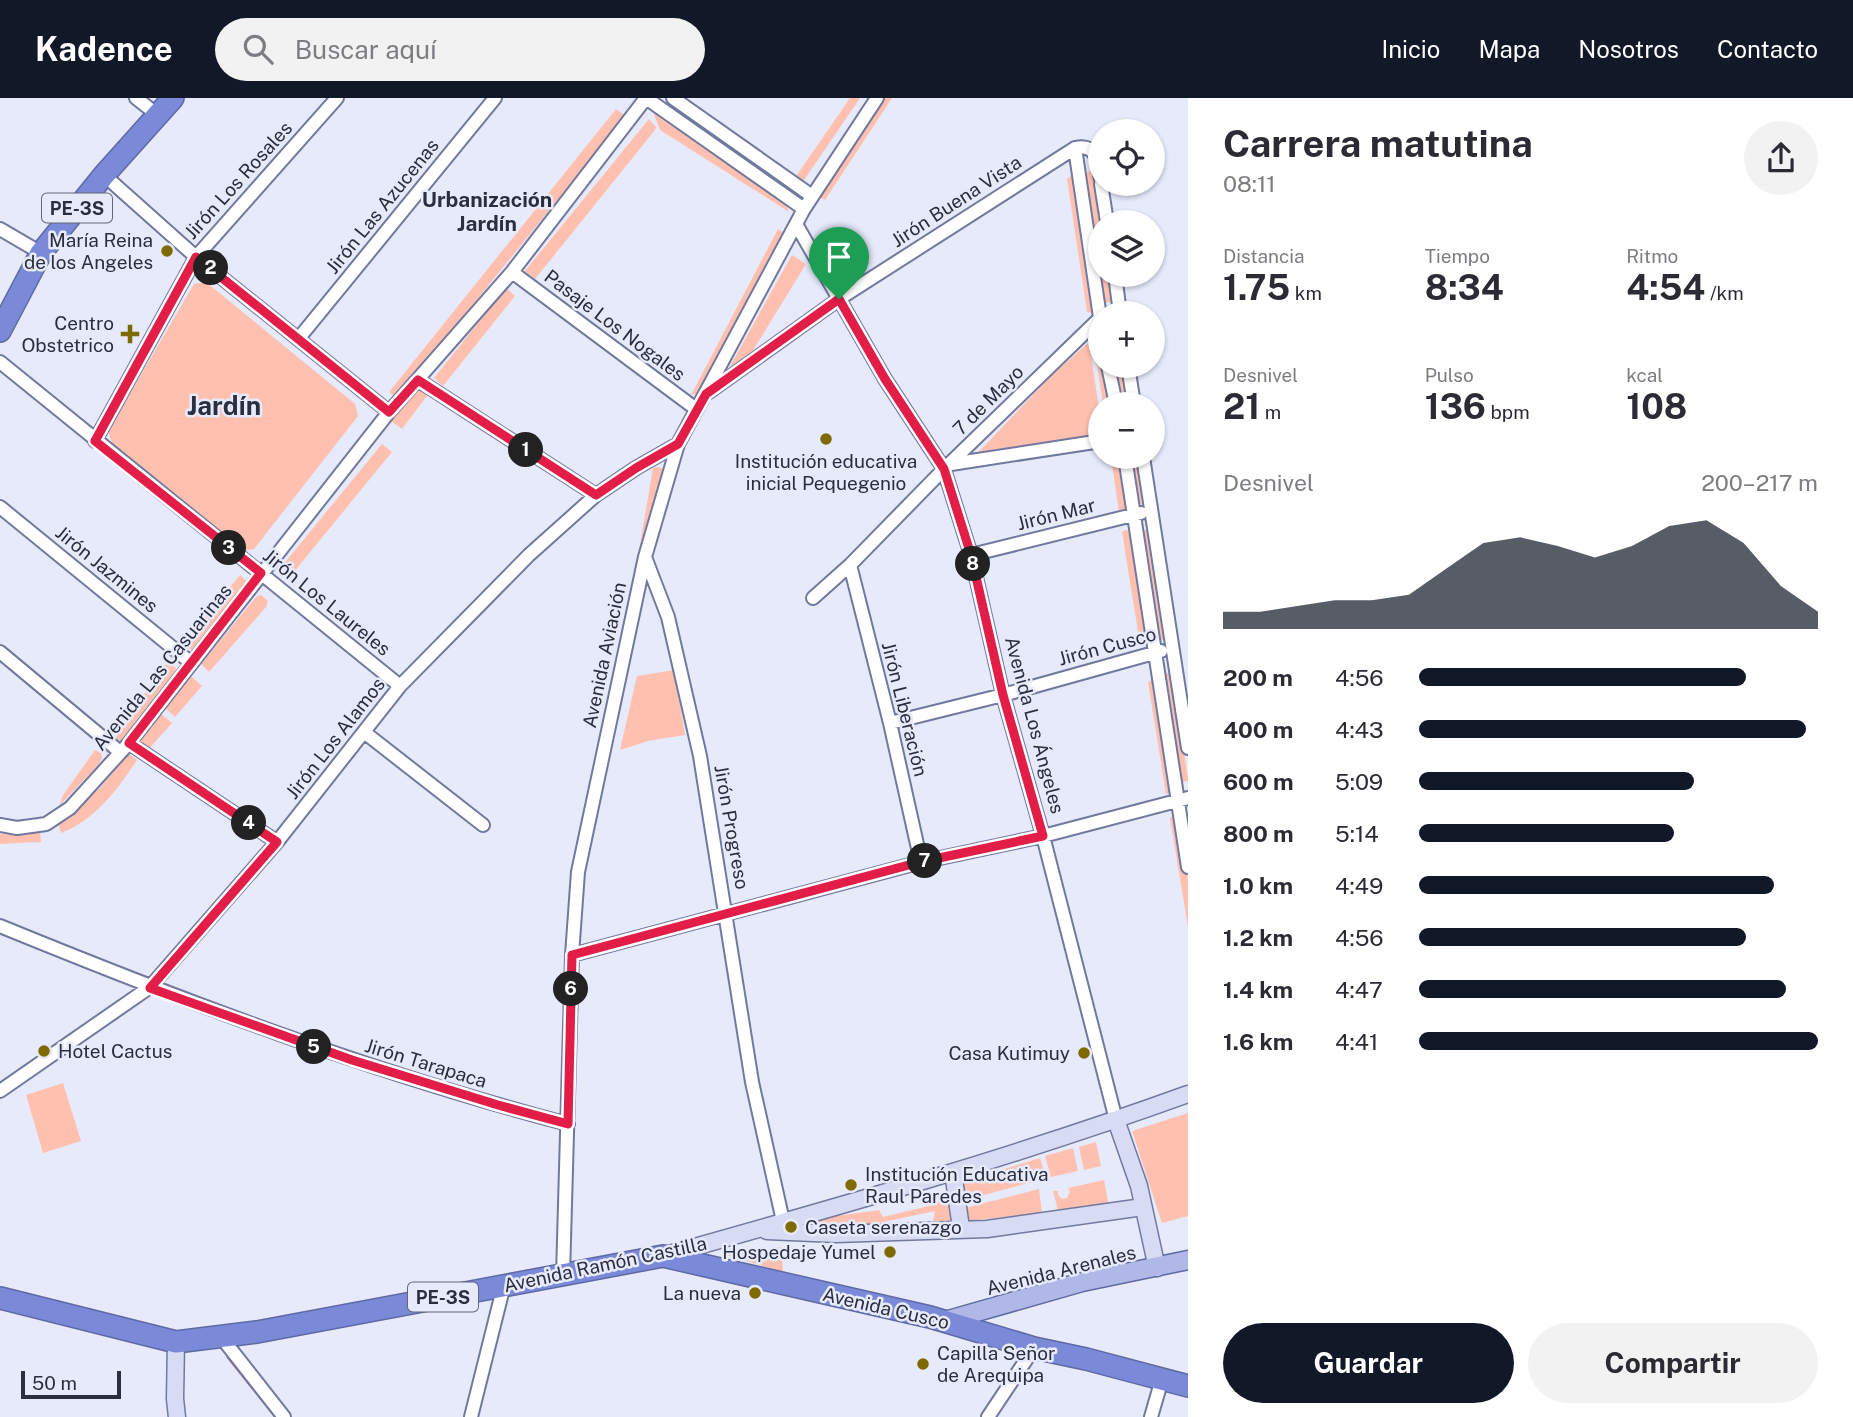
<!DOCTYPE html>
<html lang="es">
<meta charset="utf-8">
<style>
:root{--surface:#fff;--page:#f2f2f3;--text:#2b2b33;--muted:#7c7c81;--accent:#111827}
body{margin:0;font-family:"Public Sans",sans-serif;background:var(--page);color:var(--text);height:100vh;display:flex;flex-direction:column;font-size:26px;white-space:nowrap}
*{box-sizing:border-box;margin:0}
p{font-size:23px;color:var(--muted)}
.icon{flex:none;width:38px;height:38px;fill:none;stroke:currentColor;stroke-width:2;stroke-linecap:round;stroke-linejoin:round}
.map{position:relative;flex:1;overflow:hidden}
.panel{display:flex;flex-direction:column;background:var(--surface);width:665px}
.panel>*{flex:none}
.buttons{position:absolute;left:1088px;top:21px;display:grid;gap:14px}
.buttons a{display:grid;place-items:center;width:77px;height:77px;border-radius:50%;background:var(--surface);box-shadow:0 2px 5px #0004;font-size:35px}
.scale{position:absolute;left:21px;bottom:18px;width:100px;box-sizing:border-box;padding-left:7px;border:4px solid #2a2e3e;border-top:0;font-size:19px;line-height:24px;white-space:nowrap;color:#2a2e3e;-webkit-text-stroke:5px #e6eafb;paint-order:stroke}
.pin{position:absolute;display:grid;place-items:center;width:60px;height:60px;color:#fff;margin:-72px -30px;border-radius:50% 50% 50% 0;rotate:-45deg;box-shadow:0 0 7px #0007}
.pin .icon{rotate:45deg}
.km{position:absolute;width:35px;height:35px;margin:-18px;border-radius:50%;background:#222;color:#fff;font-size:19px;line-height:35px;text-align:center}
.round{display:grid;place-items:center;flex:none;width:74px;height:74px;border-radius:37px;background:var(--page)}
.headline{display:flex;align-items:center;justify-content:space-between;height:119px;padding:0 35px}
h1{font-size:38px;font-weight:700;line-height:52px}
.stats{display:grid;grid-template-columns:repeat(3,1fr);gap:10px;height:119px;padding:7px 35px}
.stats div{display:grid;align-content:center}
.stats b{font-size:35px;font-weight:700}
.stats small{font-size:19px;font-weight:400}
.stats p{font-size:19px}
.chart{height:196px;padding:14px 35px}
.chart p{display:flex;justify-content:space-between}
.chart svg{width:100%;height:126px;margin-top:7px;fill:var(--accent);opacity:.7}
.primary-button{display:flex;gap:14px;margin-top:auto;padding:14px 35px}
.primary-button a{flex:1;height:80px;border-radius:42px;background:var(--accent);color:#fff;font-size:28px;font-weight:700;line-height:80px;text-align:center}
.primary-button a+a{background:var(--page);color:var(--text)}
ul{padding:0 35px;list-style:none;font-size:23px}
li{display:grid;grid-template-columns:112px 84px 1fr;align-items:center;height:52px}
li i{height:18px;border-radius:9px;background:var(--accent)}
header{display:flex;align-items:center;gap:42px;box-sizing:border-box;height:98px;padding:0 35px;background:var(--accent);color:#fff}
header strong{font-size:33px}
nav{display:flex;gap:38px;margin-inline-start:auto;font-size:24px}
.search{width:490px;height:63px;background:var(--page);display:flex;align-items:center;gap:18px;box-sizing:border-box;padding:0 24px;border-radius:38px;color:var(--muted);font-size:26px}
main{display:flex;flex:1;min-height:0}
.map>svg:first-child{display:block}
</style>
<header>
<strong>Kadence</strong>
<div class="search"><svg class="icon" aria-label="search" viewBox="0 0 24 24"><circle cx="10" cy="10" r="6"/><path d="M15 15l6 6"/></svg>Buscar aquí</div>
<nav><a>Inicio</a><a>Mapa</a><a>Nosotros</a><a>Contacto</a></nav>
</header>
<main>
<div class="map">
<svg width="1188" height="1319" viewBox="0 0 1188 1319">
<rect width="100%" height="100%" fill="#e6eafb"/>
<path fill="#ffc0af" d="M850 0H860L798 91 790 87Z
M882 0H892L825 102 818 98Z
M675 10 785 84 783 87 673 13Z
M616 11 625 18 397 301 389 294Z
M653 14 785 103 789 114 660 32Z
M649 21 656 29 655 32 535 181 525 173Z
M1091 72H1093L1103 124H1101V177H1111L1114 203 1105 205 1086 75Z
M1071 78H1074L1097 213 1092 215 1087 214 1067 81Z
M778 131 786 136 698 296 691 297Z
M792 157 806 166 749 259 724 279Z
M206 184 355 306 358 318 254 451 243 453 112 345 108 333 194 186Z
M506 190 515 198 443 288 434 280Z
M1089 244 1101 323V338L969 364 1053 276Z
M1101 245V268H1107L1113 306H1103L1094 248Z
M1115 268H1125L1131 306H1121Z
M417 286 429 295 402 331 391 323Z
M382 346 392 354 288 481 278 473Z
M1111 359H1118L1127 412 1119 414Z
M1128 359H1138L1145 405 1138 407Z
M659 369 663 371V378L637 465 653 370Z
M1126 432 1130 433 1147 545 1144 547 1140 546 1122 434Z
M1145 432 1150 433 1166 541 1159 543 1142 433Z
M240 477 245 482 246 487 192 552 188 550 186 543Z
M261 497 268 503 266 509 209 574 201 566 256 499Z
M170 565 176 570 173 580 121 642H116C117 628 156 582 166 566Z
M674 572 685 637 648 643 620 652 637 578Z
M1167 575 1172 577 1188 680V683L1179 684 1164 576Z
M191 578 202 588 175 619 164 609Z
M1154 581 1173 695 1166 696 1148 584Z
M161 616 172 625 147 653 137 644Z
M95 652 101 655 102 660 99 666 59 708 63 697Z
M129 656 137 662C118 691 94 723 61 735L59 727 100 690Z
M1173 717 1177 718 1188 783V829L1170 720Z
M40 734 41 744 0 746V736L19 737Z
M63 985 81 1043 43 1055 26 997Z
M1188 1015V1118L1162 1125 1132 1033Z
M1096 1044 1101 1068 1084 1072 1079 1049Z
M1073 1050 1078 1073 1051 1079 1045 1058Z
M1040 1060 1046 1080 966 1102 962 1084Z
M1104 1082 1109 1109 1059 1116 1053 1093H1058V1097L1062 1101 1067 1100 1070 1094 1068 1090Z
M948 1090 952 1128H932L935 1113 851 1131 794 1133 793 1124 879 1112 883 1119 937 1106Z
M1039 1091 1042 1115 968 1123 965 1110Z
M781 1149 783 1174 726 1157Z"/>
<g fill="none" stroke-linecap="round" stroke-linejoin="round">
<path stroke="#a76a9f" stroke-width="4.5" d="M229 1259 276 1318"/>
<g stroke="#71799e" stroke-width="16">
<path id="street" d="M136 0 159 18
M646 0 804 111
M673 0 812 98
M1075 50 1101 226
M104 77 196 159 389 314
M1101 86 1107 124
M796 126 885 281 944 371 971 457 1003 597 1043 738 1116 1022
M0 131 41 155
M512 174 696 311
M1115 177 1120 215
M299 240 495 0
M0 264 400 588
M1108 268 1116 306
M1128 268 1134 306
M418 282 596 397
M709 294 839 201 1075 50C1097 45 1098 64 1101 82
M95 343 196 159 337 0
M1125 359 1188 769
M1143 359 1188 650
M951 366 1101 343
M0 409 190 564
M971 457 1141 415
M645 459 668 519 700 658 752 984 785 1132
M850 467 890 625 921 764
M813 500 850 467 944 371 1101 219
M0 554 120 654
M890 625 1003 597 1161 553
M364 634 483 727
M129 645 277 744
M0 727 17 730 46 726 70 710 129 645 389 314 512 174 646 0
M0 828C186 904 373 975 568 1026
M572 857 921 764 1043 738 1188 700
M0 993 150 889 277 744 400 588 529 457 596 397 636 370 678 346
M563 1178 572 857 578 774 645 459 678 346 804 111 877 0
M222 1240 284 1319
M471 1319 504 1187
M988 1319 1034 1250
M1151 1319 1162 1281"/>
</g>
<g stroke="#71799e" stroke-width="19">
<path id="secondary" d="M1116 1022 1139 1088 1157 1170
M953 1074 961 1130
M767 1133 836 1136 987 1131 1143 1109
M666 1157C841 1108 1017 1058 1188 996
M176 1244 175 1301 177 1319"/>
</g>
<g stroke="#5f69a3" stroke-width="21">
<path id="primary" d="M945 1223 1082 1184 1188 1162"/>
</g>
<g stroke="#5f69a3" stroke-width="24">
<path id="highway" d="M0 233 41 155 104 77 173 0
M0 1200 176 1244 257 1234 663 1158 930 1219 1034 1250 1086 1261 1188 1288"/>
</g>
<use href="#street" stroke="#fff" stroke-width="12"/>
<use href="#secondary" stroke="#d7dcf4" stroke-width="16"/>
<use href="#primary" stroke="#b0b8e8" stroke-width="18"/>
<use href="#highway" stroke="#7b89d9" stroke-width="21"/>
</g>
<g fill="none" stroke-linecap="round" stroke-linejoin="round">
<g stroke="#fff" stroke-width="14">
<path id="route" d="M196 159 389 314 418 282 596 397 636 370 678 346 706 296 839 201 885 281 944 371 971 457 1003 597 1043 738 920 764 572 857 568 1026 498 1007 352 962 150 890 277 744 129 645 261 475 95 343Z"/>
</g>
<use href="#route" stroke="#e11d48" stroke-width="9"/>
</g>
<g fill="#7f6a01" stroke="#e6eafb" stroke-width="2.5">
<circle cx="167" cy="153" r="7"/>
<path d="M126.5 225.5h7v7h7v7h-7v7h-7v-7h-7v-7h7z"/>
<circle cx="826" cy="341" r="7"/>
<circle cx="44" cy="953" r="7"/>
<circle cx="1084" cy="955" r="7"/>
<circle cx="851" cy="1087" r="7"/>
<circle cx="791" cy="1129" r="7"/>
<circle cx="890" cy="1154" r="7"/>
<circle cx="755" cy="1195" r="7"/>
<circle cx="923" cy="1266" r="7"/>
</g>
<g text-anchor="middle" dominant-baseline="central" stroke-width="5" stroke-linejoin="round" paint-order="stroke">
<g fill="#e6eafb" stroke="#626677" stroke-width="2">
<rect x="42" y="95.5" width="70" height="29" rx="5"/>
<rect x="408" y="1184.5" width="70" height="29" rx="5"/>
</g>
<g font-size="18" font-weight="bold" fill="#2a2e3e">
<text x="77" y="110">PE-3S</text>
<text x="443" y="1199">PE-3S</text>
</g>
<g font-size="19" fill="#2a2e3e" stroke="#e6eafb">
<text transform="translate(238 82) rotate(-48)">Jirón Los Rosales</text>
<text transform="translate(956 103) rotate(-33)">Jirón Buena Vista</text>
<text transform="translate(382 108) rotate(-51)">Jirón Las Azucenas</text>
<text transform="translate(615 227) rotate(37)">Pasaje Los Nogales</text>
<text transform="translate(988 302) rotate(-45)">7 de Mayo</text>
<text transform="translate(1056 416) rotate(-14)">Jirón Mar</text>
<text transform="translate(107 471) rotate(39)">Jirón Jazmines</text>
<text transform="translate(327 504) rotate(39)">Jirón Los Laureles</text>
<text transform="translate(1107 548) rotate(-15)">Jirón Cusco</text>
<text transform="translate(604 557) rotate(-78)">Avenida Aviación</text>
<text transform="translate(162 569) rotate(-51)">Avenida Las Casuarinas</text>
<text transform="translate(905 611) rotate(76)">Jirón Liberación</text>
<text transform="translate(1035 627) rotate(75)">Avenida Los Ángeles</text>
<text transform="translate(335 640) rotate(-52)">Jirón Los Alamos</text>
<text transform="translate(732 729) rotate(80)">Jirón Progreso</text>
<text transform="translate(426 965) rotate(17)">Jirón Tarapaca</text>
<text transform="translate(605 1166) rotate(-12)">Avenida Ramón Castilla</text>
<text transform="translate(1061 1172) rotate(-14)">Avenida Arenales</text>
<text transform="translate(886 1210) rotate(13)">Avenida Cusco</text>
</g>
<g font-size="19" fill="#2a2e3e" stroke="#e6eafb" text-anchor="end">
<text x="153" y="142">María Reina<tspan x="153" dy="22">de los Angeles</tspan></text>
<text x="114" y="225">Centro<tspan x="114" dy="22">Obstetrico</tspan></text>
<text x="826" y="363" text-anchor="middle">Institución educativa<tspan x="826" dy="22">inicial Pequegenio</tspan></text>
<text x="58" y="953" text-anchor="start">Hotel Cactus</text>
<text x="1070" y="955">Casa Kutimuy</text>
<text x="865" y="1076" text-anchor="start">Institución Educativa<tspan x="865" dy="22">Raul Paredes</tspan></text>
<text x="805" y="1129" text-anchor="start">Caseta serenazgo</text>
<text x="876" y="1154">Hospedaje Yumel</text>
<text x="741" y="1195">La nueva</text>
<text x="937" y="1255" text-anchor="start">Capilla Señor<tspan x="937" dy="22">de Arequipa</tspan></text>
</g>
<g font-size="21" font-weight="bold" fill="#2a2e3e" stroke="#e6eafb">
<text x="487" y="101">Urbanización<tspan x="487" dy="24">Jardín</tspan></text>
</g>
<g font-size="26" font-weight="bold" fill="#2a2e3e" stroke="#e6eafb">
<text x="224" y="307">Jardín</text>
</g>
</g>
</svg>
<div class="buttons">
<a><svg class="icon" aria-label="locate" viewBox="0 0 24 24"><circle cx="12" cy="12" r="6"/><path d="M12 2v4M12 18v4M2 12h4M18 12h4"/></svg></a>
<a><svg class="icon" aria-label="layers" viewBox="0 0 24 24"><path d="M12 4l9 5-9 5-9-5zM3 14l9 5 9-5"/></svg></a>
<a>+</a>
<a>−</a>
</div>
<div class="scale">50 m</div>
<div class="pin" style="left:839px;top:201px;background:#1e9e55"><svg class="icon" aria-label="arrive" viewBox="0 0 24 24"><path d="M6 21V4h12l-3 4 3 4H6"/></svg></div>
<b class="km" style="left:526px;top:352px">1</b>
<b class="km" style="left:211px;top:170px">2</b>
<b class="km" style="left:229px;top:450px">3</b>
<b class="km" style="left:249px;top:725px">4</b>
<b class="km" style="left:314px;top:949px">5</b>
<b class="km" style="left:571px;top:891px">6</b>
<b class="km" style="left:925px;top:763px">7</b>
<b class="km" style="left:973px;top:466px">8</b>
</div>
<section class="panel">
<div class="headline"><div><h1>Carrera matutina</h1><p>08:11</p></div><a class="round"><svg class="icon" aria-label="share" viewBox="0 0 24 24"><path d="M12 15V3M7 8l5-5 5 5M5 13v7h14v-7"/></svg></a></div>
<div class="stats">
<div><p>Distancia</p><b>1.75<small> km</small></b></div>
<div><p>Tiempo</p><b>8:34</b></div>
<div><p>Ritmo</p><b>4:54<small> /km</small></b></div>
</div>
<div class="stats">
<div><p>Desnivel</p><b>21<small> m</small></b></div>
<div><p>Pulso</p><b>136<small> bpm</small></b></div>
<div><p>kcal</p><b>108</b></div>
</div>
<div class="chart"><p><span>Desnivel</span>200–217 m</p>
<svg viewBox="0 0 160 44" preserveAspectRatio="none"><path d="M0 44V38L10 38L20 36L30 34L40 34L50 32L60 23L70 14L80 12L90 15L100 19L110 15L120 8L130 6L140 14L150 29L160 38V44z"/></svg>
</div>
<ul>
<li><b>200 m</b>4:56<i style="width:82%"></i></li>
<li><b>400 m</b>4:43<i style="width:97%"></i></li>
<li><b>600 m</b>5:09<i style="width:69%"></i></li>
<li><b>800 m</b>5:14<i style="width:64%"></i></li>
<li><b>1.0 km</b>4:49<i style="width:89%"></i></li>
<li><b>1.2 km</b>4:56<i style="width:82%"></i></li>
<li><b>1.4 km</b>4:47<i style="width:92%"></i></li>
<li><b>1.6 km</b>4:41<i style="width:100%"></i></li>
</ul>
<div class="primary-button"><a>Guardar</a><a>Compartir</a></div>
</section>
</main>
